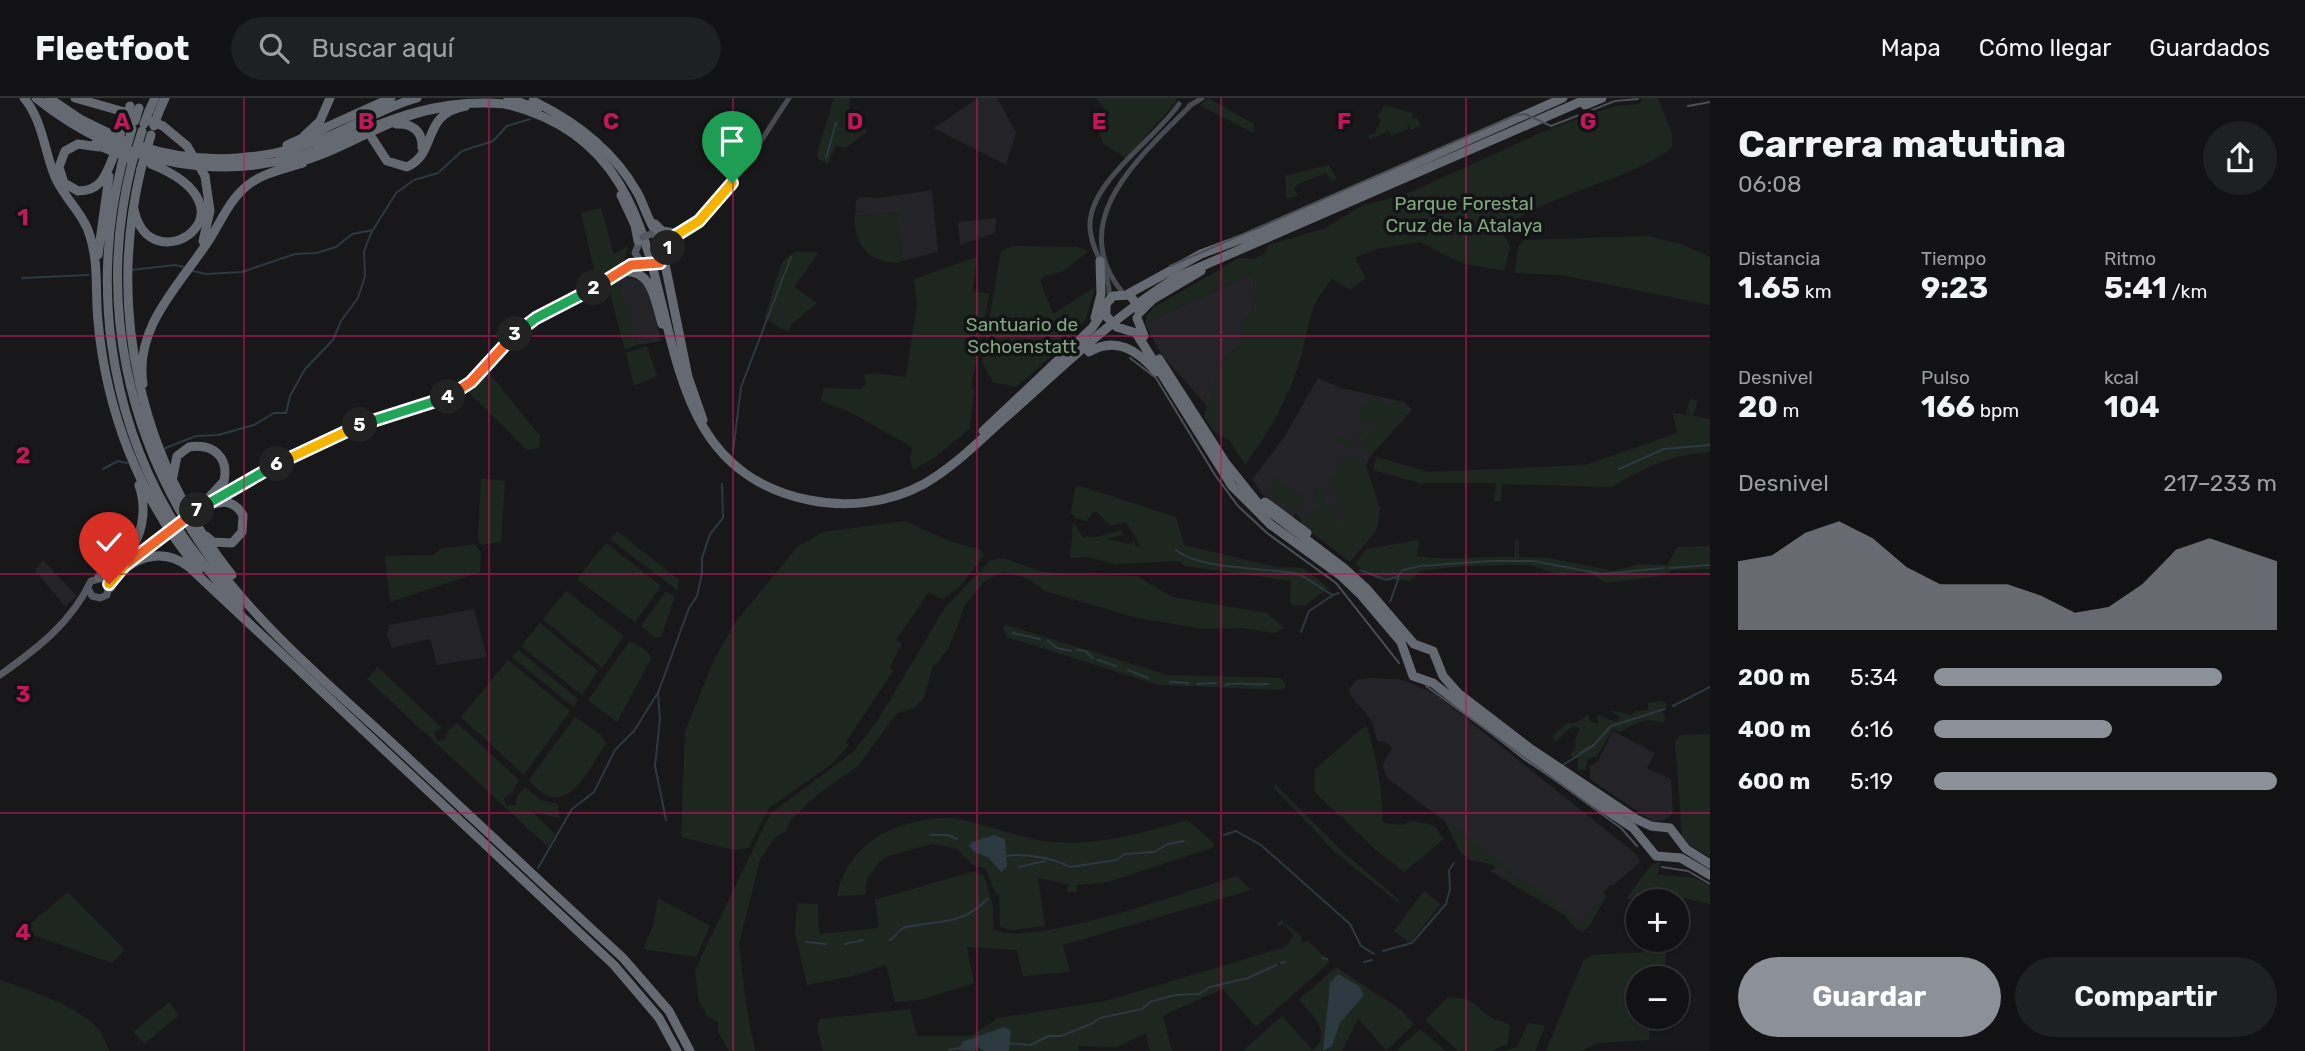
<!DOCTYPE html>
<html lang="es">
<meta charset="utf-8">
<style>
:root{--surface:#121214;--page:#1f2022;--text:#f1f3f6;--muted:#9c9ea0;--line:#313234;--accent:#8c9099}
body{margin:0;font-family:Rubik,sans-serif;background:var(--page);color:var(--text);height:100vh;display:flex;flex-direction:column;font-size:26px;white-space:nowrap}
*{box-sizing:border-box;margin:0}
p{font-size:23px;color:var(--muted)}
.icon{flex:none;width:38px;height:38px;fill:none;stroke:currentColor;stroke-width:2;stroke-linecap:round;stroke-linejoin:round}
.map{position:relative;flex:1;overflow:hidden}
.drawer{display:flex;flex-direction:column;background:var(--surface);width:595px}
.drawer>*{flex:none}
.controls{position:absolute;left:1626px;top:791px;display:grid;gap:14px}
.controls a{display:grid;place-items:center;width:63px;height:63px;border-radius:50%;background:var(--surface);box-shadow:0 2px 5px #0004,0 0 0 2px var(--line);font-size:35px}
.pin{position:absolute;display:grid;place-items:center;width:60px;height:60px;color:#fff;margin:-72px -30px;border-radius:50% 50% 50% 0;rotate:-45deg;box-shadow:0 0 7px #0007}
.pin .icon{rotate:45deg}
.km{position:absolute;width:35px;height:35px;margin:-18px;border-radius:50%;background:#222;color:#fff;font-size:19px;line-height:35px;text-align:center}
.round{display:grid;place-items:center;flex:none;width:74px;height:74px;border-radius:37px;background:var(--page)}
.summary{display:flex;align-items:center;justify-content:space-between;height:119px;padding:0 28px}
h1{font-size:38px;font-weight:700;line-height:52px}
.figures{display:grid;grid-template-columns:repeat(3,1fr);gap:10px;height:119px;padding:7px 28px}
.figures div{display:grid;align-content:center}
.figures b{font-size:30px;font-weight:700}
.figures small{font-size:19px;font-weight:400}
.figures p{font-size:19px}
.chart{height:196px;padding:14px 28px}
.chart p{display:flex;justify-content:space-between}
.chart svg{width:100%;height:126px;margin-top:7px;fill:var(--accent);opacity:.7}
.cta{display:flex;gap:14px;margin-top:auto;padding:14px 28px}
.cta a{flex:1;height:80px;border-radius:42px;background:var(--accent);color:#fff;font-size:28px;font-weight:700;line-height:80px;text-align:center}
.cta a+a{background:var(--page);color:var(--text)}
ul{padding:0 28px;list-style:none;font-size:23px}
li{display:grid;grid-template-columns:112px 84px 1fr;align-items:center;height:52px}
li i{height:18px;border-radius:9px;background:var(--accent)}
header{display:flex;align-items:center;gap:42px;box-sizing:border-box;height:98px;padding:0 35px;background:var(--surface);border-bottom:2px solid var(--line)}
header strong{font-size:33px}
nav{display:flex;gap:38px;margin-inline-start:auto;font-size:24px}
.search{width:490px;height:63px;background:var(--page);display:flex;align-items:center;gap:18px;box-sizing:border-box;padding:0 24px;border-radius:38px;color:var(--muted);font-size:26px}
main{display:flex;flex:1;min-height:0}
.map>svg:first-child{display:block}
</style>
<header>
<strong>Fleetfoot</strong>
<div class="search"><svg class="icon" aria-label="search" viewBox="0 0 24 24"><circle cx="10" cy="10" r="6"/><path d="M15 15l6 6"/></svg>Buscar aquí</div>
<nav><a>Mapa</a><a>Cómo llegar</a><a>Guardados</a></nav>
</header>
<main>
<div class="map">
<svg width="1710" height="953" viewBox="0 0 1710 953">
<rect width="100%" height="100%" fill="#18181b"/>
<path fill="#242428" d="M978 0H997L1016 34 1006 67 934 30Z
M932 92 938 154 902 163 897 114 855 118 856 102 860 99 880 100Z
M996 120 995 135 960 147 958 124Z
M1254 175 1252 214 1242 223 1240 247 1220 265 1209 310 1161 256 1146 228 1152 222Z
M622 178 643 183 650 196 661 243 638 247 616 181Z
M1318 280 1341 290 1404 304 1412 312 1372 356 1366 367 1380 411 1378 425 1375 434 1350 464 1302 427 1300 419 1295 416 1292 420 1262 396 1252 381 1283 341Z
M43 462 77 498 65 508 35 472Z
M474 511 487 559 437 567 430 541 392 550 387 537 389 527Z
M1369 580 1399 581 1434 595 1636 756 1640 764 1614 787H1610L1604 794 1606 799 1587 831 1577 832 1564 817 1490 773 1496 770 1492 766 1470 762 1461 755 1445 723 1388 681 1382 668 1392 650 1387 645 1377 643 1372 623 1350 597 1349 591 1356 582Z
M1613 633 1655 655 1647 670 1671 681 1673 715 1665 722 1652 723 1590 681V668L1598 663Z"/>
<path fill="#1e271f" d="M834 0H850L849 10 867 34 845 50 836 47 828 66 818 61 817 56Z
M1096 0H1176L1177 3 1126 60 1103 45 1093 19 1104 10Z
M1208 0 1254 26 1253 35 1200 7Z
M1641 0H1658L1672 36V49C1638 82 1513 104 1504 136L1510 149 1504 173 1461 165 1420 144 1377 151 1355 160 1366 180 1350 192 1332 181C1303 214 1311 233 1297 271 1285 307 1267 337 1245 367L1229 342 1214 334 1204 319 1220 265 1240 247 1242 223 1252 214 1254 175 1152 222 1146 228V219L1153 210 1239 160 1253 161 1264 156 1268 147 1323 131 1362 108 1411 94 1547 32 1614 8 1640 6Z
M1385 7 1413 15 1412 21 1417 19 1421 28 1411 32 1407 22 1408 31 1391 38 1389 33 1370 41 1368 38 1375 35 1381 22 1377 19Z
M1329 67 1337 81 1332 83 1326 75 1298 86 1294 90 1298 98 1287 101 1285 78Z
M601 110 614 156 628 148 624 162 597 185 581 115Z
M897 114 902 164C873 168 852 147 855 118Z
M1647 138 1681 146 1710 159V207L1562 177 1515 175 1518 148 1525 142Z
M1012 148 1077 149 1088 153 1064 173 1045 178 1040 182 1053 216 1095 189 1086 220 1075 237 1016 289 993 284 982 264 1001 153Z
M795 154H819L794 189 817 205 791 227 788 234 764 220 782 164Z
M977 159 973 193 989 196 971 290 974 291 970 330 935 359 913 372 910 362 912 349 850 314 821 303 824 290 861 291 866 286 864 277 874 275 906 279 917 206 914 181Z
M618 181 638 246 625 252 608 187Z
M647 248 657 278 634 288 626 255Z
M487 272 540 338 539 350 527 352 465 291Z
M1372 297 1389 307 1395 302 1409 314 1371 356 1360 346 1377 325 1372 326 1362 318 1370 330 1348 351 1336 342 1340 337 1349 345 1365 327 1359 322 1360 309Z
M1690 301 1698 303 1693 318 1710 321V354C1666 358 1648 368 1612 389L1502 386 1501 403H1494L1496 385H1420L1373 372 1376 359 1429 374 1586 367 1677 335 1673 315 1692 318 1686 315Z
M1354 358 1366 368 1379 415 1373 425 1363 431 1378 422 1374 432 1349 462 1303 427 1309 413 1318 410 1313 391 1322 389 1327 407H1331L1335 420 1347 429 1330 380 1344 371 1332 374 1344 359Z
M1275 379 1305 400 1295 414 1267 393Z
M481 380 505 383 501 444 482 447 478 443Z
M1080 388 1176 419 1184 447 1276 469 1303 470 1329 490 1305 507 1293 508 1290 503 1291 483 1185 468 1179 463 1115 466 1087 459 1070 460 1073 424 1083 439H1098L1121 432 1123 437 1106 441 1129 446 1134 442 1135 448 1141 449 1126 424C1104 431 1111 425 1096 414L1092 415 1087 423 1075 420 1071 415 1075 389Z
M905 423 949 443 981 452 984 459 979 460 981 462 961 487 943 502 929 494 896 542 902 546 889 570 893 573 845 645 849 647 833 665 769 710 749 750 734 752 681 739 685 633 714 562 734 526 798 448 823 434Z
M617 433 679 482 677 492 610 441Z
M1419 442 1417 458C1450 464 1480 457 1514 459L1515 442H1519V459L1549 460 1614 473 1640 466 1668 467 1677 449 1710 448V471L1672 472 1661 478 1606 485 1586 473 1561 477 1530 467 1465 468 1420 473 1410 483 1376 480 1355 466 1367 451Z
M606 445 661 488 635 524 577 481Z
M474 446 481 454 480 474 390 504 385 458 434 457 440 451Z
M1004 460 1039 473 1058 476 1137 478 1172 499 1267 515 1284 530 1274 535 1242 530 1203 531 1133 519 1045 493 1027 480 1002 474 985 483 965 507 950 547 938 565 933 567 924 600 916 609 896 616 858 668 817 697 790 723 787 732 774 740 760 762 739 845 746 907 755 953H729L718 933V924L708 919 698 901 695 872 770 716 853 654 878 622 944 511 990 462Z
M566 493 624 538 602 570 543 521Z
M666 493 675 499 661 539 656 540 641 528Z
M540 525 598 573 582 597 521 548Z
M1006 527 1168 577 1281 580 1286 588 1282 592 1158 587 1007 539 1003 529Z
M630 543 647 553 651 561 617 624 588 602Z
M518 552 578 601 574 609 512 559Z
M508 562 570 613 524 677 461 619Z
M378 569 442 630 434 634 437 643 445 642 447 634 457 625 519 682 512 695 504 700 506 708 516 707 517 699 525 689 541 702 558 706 559 720 531 713 555 736 548 749 367 581Z
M1662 603 1668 607 1661 611 1666 620 1663 625C1646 618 1634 626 1620 634L1613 631 1597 658 1588 661 1585 672H1578V661L1570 657 1576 649 1575 642 1580 630 1573 628 1555 644 1553 638 1567 625H1575L1588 617 1590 623 1598 626 1597 617 1616 624 1620 620 1610 612 1632 617 1635 613 1648 612V605Z
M575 619 601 637 606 645C588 673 564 727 529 682Z
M1366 627C1377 659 1382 691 1383 725L1401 727 1412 723 1434 727 1444 741 1404 774 1378 754 1315 694V671Z
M1710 636V759L1688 746 1682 739 1675 642 1681 637Z
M1275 686 1342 753 1399 802V805L1336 755 1274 690Z
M954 720C982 726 1010 736 1038 742 1088 751 1140 736 1187 722L1211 742 1214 749 1108 784 1077 787V794H1067V788L1071 787 1038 780 1045 828 1012 832 1000 829 999 794 996 797 986 771 973 767 956 750 932 746 888 758 879 764 867 781 865 797 837 798C848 742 901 719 954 720Z
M1452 727 1498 762 1513 777C1507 776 1501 771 1494 768 1466 753 1469 771 1450 734Z
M1660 763 1658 777 1695 780 1710 788V806L1686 800 1626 801 1651 767Z
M1489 772 1510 782 1519 779 1582 825 1603 797 1598 789 1606 799 1593 818 1592 825 1582 834 1564 817Z
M974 773 984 778 993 808V831C1028 852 1193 791 1237 778L1251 792 1063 847 1070 874 1023 878 1017 852 967 849 974 885 920 902 895 904 886 867 853 878 807 887 795 835 797 805 818 806 819 836 871 831 879 829 875 802Z
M1424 793 1441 806 1410 845 1394 833Z
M68 794 125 852 112 865 22 833Z
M658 800 710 828 696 859 643 851 653 828Z
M1282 822 1302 839V845L1308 843 1330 864 1256 929 1223 891 1168 915 1163 918 1172 953H1150L1146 935 1117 949 1078 948 1079 953H823L817 929 820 921 910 911 917 938H971L998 920 1106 903 1285 849 1294 838 1284 825 1279 829 1276 825Z
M1662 853 1666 856 1665 880H1638V919H1650L1649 942 1598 945 1581 953H1546L1583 863 1592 857Z
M1336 869 1401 912 1414 926 1386 952 1358 921 1342 953H1243L1282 918 1312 952 1315 951C1332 933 1311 916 1299 902Z
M0 882C32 894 77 906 100 933 104 938 106 947 110 953H0Z
M1448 899C1479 901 1472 908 1494 921 1501 924 1505 923 1510 928L1507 946 1491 953H1458L1425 922Z
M169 904 179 917 144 946 133 934Z
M1528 925 1545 928 1535 953H1505L1517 949Z
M1420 931 1446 953H1396Z"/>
<path fill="#2d3941" d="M994 737 1005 741 1007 768 1001 774 989 760 973 753 969 748 972 744Z
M1338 876 1359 888 1364 897 1340 925 1332 948 1323 953 1330 885Z
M1004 929 1011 933 1009 953H984L978 949 974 953 959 952 962 944Z"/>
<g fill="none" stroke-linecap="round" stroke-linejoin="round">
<path stroke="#2d3941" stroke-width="2" d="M826 60 836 25
M132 172 175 167 184 169
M193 173 206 176 242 174 295 156 316 155 336 149 352 136 373 132 396 95 414 82 438 75 462 53 493 43 507 28 530 21
M785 175 791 159
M22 180 89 177
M163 351 196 338 218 337 254 327 274 315H286L290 298 305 271 333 242 341 223 358 200 365 178 364 153 372 133
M733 354 741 289 784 177
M103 371 118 363 127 365
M1619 371 1664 351 1710 347
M1176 452C1198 471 1264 470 1294 475 1308 478 1320 491 1333 497L1339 495
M1669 470 1710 467
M1360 472 1386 482 1397 479 1403 472 1420 468 1490 463H1534L1601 476 1664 470
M1390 504 1399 479
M1301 534 1309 513 1333 497
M1013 535 1040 541
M1048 543 1057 550 1071 553
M1077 552 1085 553 1093 560
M1098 562 1116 568
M1128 572 1148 580
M1170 584 1188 585
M1197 586 1216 585
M1225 587C1239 583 1253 588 1268 586
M1673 608 1710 589
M1580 655 1593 647
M1563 667 1593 648 1611 628 1665 611
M666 722 655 668 660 621 658 595 689 510 697 498 702 475V460L710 436 723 420 722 386
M931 737H948L957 741
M1224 737 1236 733 1261 747 1350 826 1361 848 1374 856
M1005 758C1024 755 1053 760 1070 769L1116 762 1125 756 1154 754 1168 746 1184 743
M1019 769 1045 763
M538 770 572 711 594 694 615 652 634 633 657 596
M890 842C896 839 898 831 906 829 935 823 965 827 987 801
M806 844 826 846
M845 846 863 842
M1383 853 1412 845 1446 806 1450 791 1449 772 1454 765
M1322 860 1327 861
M1364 864 1372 862
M1281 865 1285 864
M1006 945 1030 947 1049 938H1061L1091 926 1100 920 1142 911 1150 904 1175 897 1199 896 1210 889 1248 880 1276 867
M949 952 960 950"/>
<path stroke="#474a51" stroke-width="5" d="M1189 8 1202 0
M668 151C674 135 687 134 699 123 736 88 761 41 789 0
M1123 195C1063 123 1141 58 1190 8
M1109 201C1112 175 1091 155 1090 129 1088 84 1156 41 1179 6"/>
<path stroke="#555860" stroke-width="7" d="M654 137C668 141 670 154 660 165
M641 140 635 155 643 166
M205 407 318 345 363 326 449 298 471 284 508 242 536 220 577 201 631 167 642 165
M126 467 160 438
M89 492 92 498 100 500 107 497 109 486
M0 577C38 550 71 525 91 483L104 480"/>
<path stroke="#656972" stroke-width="9" d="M24 0C43 23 44 52 55 79 64 100 84 116 90 138 99 166 95 195 98 223 106 313 140 402 199 472
M36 0C121 69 233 90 335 45 391 20 441 0 505 6 733 60 595 358 809 402 847 410 889 405 924 386 954 369 979 343 1005 320 1060 271 1114 218 1177 179L1589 0
M49 0 80 21 123 42
M75 0 135 17
M508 0 538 11
M533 3C577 24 613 52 637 94 645 108 648 125 659 138
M1585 7 1602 0
M149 13 155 0
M158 16 165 0
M148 22 163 28 187 48
M396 26C412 25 423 33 422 50
M304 38 320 23 330 0
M372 40 387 63 407 69C439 54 420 16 466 8
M95 46 131 61
M287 47 391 0
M140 48C203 69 273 63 334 36 362 24 387 8 417 0
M99 49 78 46 65 53 59 69 64 85 78 93C99 93 105 80 112 62
M122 65C92 185 108 313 172 421 191 453 216 481 239 510
M132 65C97 203 127 343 209 458 259 528 327 585 390 643 468 716 545 788 623 860L669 913 690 953
M296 65C349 51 395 13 450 9
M141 71C107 213 140 362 232 477
M621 97 635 127 638 143
M134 111C149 188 266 112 151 66
M655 126 662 133 674 135
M1248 140 1563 0
M203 143 210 113 205 78
M98 157 109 78
M664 161 688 279 703 322
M618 174C653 169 654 200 662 226
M1128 196 1201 156 1252 137
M1139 215 1152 202 1201 173
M1106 217V206L1113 198 1130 197
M1095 220 1101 196 1100 163
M1137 220 1144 238
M1117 229 1136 235 1232 388 1271 427 1340 477 1361 497 1401 544 1413 578 1433 585 1526 658 1633 730 1656 758 1681 760 1710 777
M1089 254C1115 238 1138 252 1156 274
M1159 261 1225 364 1257 404 1344 470 1366 490 1414 546 1433 553 1443 578 1458 595 1531 651 1636 721 1651 728 1670 730 1686 751 1710 766
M143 286C134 227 182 185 211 139 222 121 231 100 248 87 263 75 284 71 303 65
M983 333 1092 230 1105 211
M173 378 177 358 189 349C213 345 229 359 224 383L200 409
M1265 404 1307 435
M196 412C215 406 230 396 243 417L242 434 232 445 213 444 206 438
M99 479C135 464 151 423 139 387
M110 490C127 460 161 447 189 469L614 867 659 920 677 953"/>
<path stroke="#4c4f56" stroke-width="2" d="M1688 8 1710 4
M1170 168 1516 17 1525 16 1551 28 1615 3 1638 1
M1130 260 1156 280 1215 377 1238 408 1267 435 1336 485 1399 565
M1426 588 1621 730 1637 748
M1662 769 1688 773 1710 786"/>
<path stroke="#555860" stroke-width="7" d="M643 139 651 136
M650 168 660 165
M160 438 196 412"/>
<path stroke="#656972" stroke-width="9" d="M126 20 130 8
M135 23 139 10
M144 26 149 13
M154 28 158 16
M187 48 205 78
M112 62 123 27
M122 65 132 31
M132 65 142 33
M141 71 151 37
M1130 197 1139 210
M1106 218 1117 229"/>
</g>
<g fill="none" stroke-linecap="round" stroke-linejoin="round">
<g stroke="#fff" stroke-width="14">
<path id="split-1" d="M668 150 675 138 699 123 732 85"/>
</g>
<g stroke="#fff" stroke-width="14">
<path id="split-2" d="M594 190 631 167 660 165 668 150"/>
</g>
<g stroke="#fff" stroke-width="14">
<path id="split-3" d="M515 236 536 220 594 190"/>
</g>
<g stroke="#fff" stroke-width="14">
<path id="split-4" d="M448 299 471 284 515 236"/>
</g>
<g stroke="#fff" stroke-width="14">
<path id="split-5" d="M360 327 448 299"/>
</g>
<g stroke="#fff" stroke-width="14">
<path id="split-6" d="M277 366 360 327"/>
</g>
<g stroke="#fff" stroke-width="14">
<path id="split-7" d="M197 412 277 366"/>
</g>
<g stroke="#fff" stroke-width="14">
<path id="split-8" d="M124 468 197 412"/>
</g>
<g stroke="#fff" stroke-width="14">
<path id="split-9" d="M109 486 124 468"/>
</g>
<use href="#split-1" stroke="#f5b400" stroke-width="9"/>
<use href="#split-2" stroke="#f0652b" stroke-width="9"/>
<use href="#split-3" stroke="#22a559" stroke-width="9"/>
<use href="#split-4" stroke="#f0652b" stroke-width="9"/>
<use href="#split-5" stroke="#22a559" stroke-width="9"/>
<use href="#split-6" stroke="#f5b400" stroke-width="9"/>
<use href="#split-7" stroke="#22a559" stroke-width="9"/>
<use href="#split-8" stroke="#f0652b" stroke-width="9"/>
<use href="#split-9" stroke="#f5b400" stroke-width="9"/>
</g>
<path fill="none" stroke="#c2185b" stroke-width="2" stroke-opacity="0.55" d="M244 0V953M489 0V953M733 0V953M977 0V953M1221 0V953M1466 0V953M0 238H1710M0 476H1710M0 715H1710"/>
<g text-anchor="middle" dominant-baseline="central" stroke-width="7" stroke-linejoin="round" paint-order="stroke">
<g font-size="19" fill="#7fa87f" stroke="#131316">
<text x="1464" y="105">Parque Forestal<tspan x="1464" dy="22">Cruz de la Atalaya</tspan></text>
<text x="1022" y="226">Santuario de<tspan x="1022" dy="22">Schoenstatt</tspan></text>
</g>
</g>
<g font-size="23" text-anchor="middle" font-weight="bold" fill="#c2185b" stroke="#131316" stroke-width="7" stroke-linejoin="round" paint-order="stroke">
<text x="122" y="31">A</text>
<text x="366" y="31">B</text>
<text x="611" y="31">C</text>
<text x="855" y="31">D</text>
<text x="1099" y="31">E</text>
<text x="1344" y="31">F</text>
<text x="1588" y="31">G</text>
<text x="23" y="127">1</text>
<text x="23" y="365">2</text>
<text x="23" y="604">3</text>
<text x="23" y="842">4</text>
</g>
</svg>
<div class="controls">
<a>+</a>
<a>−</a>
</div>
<div class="pin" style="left:732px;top:85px;background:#1e9e55"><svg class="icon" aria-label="arrive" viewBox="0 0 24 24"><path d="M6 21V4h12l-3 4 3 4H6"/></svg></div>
<div class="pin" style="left:109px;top:486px;background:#d93025"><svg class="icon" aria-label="check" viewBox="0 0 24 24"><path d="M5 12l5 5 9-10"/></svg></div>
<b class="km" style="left:668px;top:150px">1</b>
<b class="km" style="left:594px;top:190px">2</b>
<b class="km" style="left:515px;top:236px">3</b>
<b class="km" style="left:448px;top:299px">4</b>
<b class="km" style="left:360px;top:327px">5</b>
<b class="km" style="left:277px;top:366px">6</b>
<b class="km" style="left:197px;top:412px">7</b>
</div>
<section class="drawer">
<div class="summary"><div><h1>Carrera matutina</h1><p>06:08</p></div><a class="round"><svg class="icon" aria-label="share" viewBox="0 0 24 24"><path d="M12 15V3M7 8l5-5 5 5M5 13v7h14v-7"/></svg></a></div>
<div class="figures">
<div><p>Distancia</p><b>1.65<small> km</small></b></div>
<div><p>Tiempo</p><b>9:23</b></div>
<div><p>Ritmo</p><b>5:41<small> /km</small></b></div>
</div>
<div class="figures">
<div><p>Desnivel</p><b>20<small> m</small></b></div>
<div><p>Pulso</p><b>166<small> bpm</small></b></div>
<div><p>kcal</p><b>104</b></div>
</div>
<div class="chart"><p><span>Desnivel</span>217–233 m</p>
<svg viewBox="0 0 160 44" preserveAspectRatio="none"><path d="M0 44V20L10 18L20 10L30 6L40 12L50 22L60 28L70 28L80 28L90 32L100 38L110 36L120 28L130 16L140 12L150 16L160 20V44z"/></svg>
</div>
<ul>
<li><b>200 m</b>5:34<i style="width:84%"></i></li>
<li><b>400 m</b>6:16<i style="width:52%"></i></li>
<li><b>600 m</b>5:19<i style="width:100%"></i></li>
</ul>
<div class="cta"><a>Guardar</a><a>Compartir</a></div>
</section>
</main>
